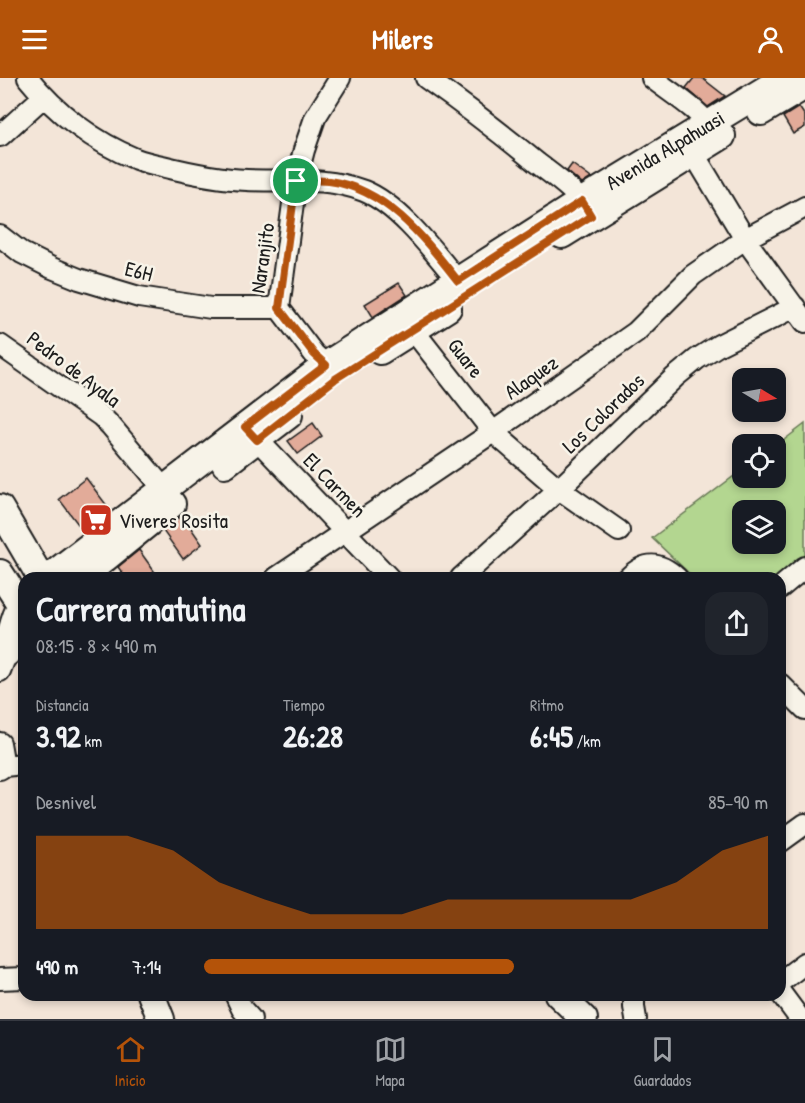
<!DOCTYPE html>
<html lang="es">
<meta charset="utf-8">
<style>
:root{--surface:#171b24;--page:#20242c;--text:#f1f3f6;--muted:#9ea1a6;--line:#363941;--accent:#b45309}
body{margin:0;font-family:"Patrick Hand",sans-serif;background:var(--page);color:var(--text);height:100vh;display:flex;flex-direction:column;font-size:22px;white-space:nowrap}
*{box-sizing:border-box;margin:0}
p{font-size:20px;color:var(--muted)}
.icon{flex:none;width:33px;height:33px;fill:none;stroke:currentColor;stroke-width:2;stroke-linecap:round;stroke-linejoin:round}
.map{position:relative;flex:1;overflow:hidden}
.panel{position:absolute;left:18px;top:494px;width:768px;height:429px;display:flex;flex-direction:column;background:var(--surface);border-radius:18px;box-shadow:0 3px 9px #0003}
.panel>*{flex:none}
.needle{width:39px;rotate:100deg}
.tools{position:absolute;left:732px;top:290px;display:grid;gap:12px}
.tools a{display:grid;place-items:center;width:54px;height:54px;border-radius:12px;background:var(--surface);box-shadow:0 3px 9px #0003;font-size:30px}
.pin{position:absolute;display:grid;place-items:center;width:51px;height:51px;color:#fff;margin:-26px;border:3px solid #fff;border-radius:50%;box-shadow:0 2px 6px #0007}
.round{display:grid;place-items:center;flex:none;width:63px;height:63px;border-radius:18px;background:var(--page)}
.head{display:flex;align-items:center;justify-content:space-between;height:102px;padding:0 18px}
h1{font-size:33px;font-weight:700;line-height:45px}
.stats{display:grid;grid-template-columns:repeat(3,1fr);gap:9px;height:102px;padding:6px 18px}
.stats div{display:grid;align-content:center}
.stats b{font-size:30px;font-weight:700}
.stats small{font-size:16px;font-weight:400}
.stats p{font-size:16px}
.chart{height:168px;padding:12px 18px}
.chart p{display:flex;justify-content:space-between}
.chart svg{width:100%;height:108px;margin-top:6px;fill:var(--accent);opacity:.7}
ul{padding:0 18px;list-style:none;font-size:20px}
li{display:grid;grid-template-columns:96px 72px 1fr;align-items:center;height:45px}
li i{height:15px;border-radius:8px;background:var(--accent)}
header{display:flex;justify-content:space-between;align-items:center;height:78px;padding:0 18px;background:var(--accent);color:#fff;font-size:27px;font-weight:700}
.tab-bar{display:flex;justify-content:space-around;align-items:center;height:84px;border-top:2px solid var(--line);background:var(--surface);font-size:16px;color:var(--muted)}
.tab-bar a{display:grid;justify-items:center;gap:3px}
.tab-bar .selected{color:var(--accent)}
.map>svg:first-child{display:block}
</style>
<header><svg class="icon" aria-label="menu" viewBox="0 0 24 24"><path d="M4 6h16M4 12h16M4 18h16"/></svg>Milers<svg class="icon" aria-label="person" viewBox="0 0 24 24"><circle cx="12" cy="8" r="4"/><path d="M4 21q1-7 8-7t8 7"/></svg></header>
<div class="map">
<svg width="805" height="941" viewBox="0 0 805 941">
<rect width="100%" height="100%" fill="#f3e5d8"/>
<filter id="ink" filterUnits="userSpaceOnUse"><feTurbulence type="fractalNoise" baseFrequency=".0167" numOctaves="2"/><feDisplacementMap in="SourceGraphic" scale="12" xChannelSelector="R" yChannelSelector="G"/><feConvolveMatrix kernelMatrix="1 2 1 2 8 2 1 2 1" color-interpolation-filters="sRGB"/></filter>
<g filter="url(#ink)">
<path fill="#b3d690" stroke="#687956" stroke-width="1.5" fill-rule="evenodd" d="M805 346V478L780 500 693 499 652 460 742 392V399H776V368ZM742 432H776V465H742Z"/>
<path fill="#e2ab99" stroke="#1c1c1c" stroke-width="1.5" d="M694 0H702L725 18 708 29 686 10Z
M799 29 805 38V49L793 56 783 39Z
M572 86 591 100 582 106 567 93Z
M399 205 407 217 373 239 365 226Z
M313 345 322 358 298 376 288 363Z
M86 400 111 433 84 454 59 421Z
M182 437 202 466 183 481 163 453Z
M139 472 159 500H126L118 489Z"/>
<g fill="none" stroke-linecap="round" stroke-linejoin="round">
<g stroke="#1c1c1c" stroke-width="24">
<path id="minor" d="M28 0C56 35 94 64 136 81 144 84 153 86 162 88 190 95 218 101 247 102 286 104 326 98 364 113 399 127 434 174 458 203
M426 0C464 27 501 55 537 85 555 99 576 113 588 132
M652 0C674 17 700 32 715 55
M0 58 43 19
M686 63 745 161 805 244
M0 158 22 175 52 190 79 201 139 219 211 230H279
M413 252 493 354 559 411 619 453
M0 267 101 338 111 348 164 411
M326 287 314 276 279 230 296 103 304 72 315 40 340 0
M249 353 389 500
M276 500 493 354 636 254 693 197 745 161 805 129
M461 500 559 411 675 299 697 281 719 267 795 229
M628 500C645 483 659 483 677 500
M780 510 805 489
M0 593 7 575
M780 606 805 631
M0 665 4 688
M0 691 4 688 24 686
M780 764 805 746
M0 901 24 900
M780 904 805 885
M780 914 800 941
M235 916 242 931 251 941
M634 916V929L636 941"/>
</g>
<g stroke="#1c1c1c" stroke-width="30">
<path id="major" d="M761 34 805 8
M562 157 722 58
M380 273 448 230
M225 386 289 337
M0 430 41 500
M0 495 24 532
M48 500 326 287 582 123 784 0
M81 500 172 426
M7 575C10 561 14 535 24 524
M151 916 161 941
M558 916 584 941"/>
</g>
<use href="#minor" stroke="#f7f3e8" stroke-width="20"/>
<use href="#major" stroke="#f7f3e8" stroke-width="26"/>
</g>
</g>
<g fill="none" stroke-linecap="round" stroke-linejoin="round" filter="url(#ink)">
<g stroke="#fff" stroke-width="12">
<path id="route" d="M296 103C307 103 318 102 329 103 387 111 424 160 458 203L582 123 591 138 335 301 257 362 245 349 326 287 314 276 279 230Z"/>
</g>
<use href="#route" stroke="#b45309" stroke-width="8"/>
</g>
<defs>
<g id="supermarket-square" transform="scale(1.725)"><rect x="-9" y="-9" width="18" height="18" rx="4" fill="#c8321e" stroke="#f7f3e8"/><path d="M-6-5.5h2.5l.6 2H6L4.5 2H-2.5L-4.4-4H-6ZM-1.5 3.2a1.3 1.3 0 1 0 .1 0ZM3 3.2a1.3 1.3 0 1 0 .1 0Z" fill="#fff"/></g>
</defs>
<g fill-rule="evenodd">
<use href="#supermarket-square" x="96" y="442"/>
</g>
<g text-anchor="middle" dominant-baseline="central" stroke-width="5" stroke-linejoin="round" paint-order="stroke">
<g font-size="21" fill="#1c1c1c" stroke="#f7f3e8">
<text transform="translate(665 72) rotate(-31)">Avenida Alpahuasi</text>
<text transform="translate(262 180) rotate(-82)">Naranjito</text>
<text transform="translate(139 193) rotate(14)">E6H</text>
<text transform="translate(466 280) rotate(52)">Guare</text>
<text transform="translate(74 291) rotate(37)">Pedro de Ayala</text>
<text transform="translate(531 299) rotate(-35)">Alaquez</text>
<text transform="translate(603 335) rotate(-44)">Los Colorados</text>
<text transform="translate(335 407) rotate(46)">El Carmen</text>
</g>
<g font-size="21" fill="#1c1c1c" stroke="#f7f3e8" text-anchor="start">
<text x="119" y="442">Viveres Rosita</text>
</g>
</g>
</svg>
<div class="tools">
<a><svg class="needle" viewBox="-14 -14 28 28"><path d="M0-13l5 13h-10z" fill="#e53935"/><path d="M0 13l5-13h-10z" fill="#9ea1a6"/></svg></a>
<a><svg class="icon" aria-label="locate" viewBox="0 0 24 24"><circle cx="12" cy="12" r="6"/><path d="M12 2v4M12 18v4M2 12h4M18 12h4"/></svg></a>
<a><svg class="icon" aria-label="layers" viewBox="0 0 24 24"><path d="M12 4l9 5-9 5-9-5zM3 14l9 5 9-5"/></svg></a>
</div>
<div class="pin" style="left:296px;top:103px;background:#1e9e55"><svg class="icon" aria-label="arrive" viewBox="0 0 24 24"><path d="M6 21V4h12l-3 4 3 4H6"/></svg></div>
<section class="panel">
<div class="head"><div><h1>Carrera matutina</h1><p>08:15 · 8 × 490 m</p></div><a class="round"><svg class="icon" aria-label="share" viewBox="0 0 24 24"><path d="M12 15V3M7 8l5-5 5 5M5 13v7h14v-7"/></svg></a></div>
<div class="stats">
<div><p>Distancia</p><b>3.92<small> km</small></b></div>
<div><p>Tiempo</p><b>26:28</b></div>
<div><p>Ritmo</p><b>6:45<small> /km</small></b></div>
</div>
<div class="chart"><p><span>Desnivel</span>85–90 m</p>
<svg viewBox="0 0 160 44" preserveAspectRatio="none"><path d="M0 44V6L10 6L20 6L30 12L40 25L50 32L60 38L70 38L80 38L90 32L100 32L110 32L120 32L130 32L140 25L150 12L160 6V44z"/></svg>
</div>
<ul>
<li><b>490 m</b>7:14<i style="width:55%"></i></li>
</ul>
</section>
</div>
<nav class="tab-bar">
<a class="selected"><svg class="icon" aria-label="home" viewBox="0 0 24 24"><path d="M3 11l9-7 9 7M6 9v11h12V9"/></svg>Inicio</a>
<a><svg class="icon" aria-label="map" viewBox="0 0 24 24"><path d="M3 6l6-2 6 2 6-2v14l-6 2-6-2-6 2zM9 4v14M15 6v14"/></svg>Mapa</a>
<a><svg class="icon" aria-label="saved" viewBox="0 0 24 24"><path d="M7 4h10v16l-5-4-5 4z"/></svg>Guardados</a>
</nav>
